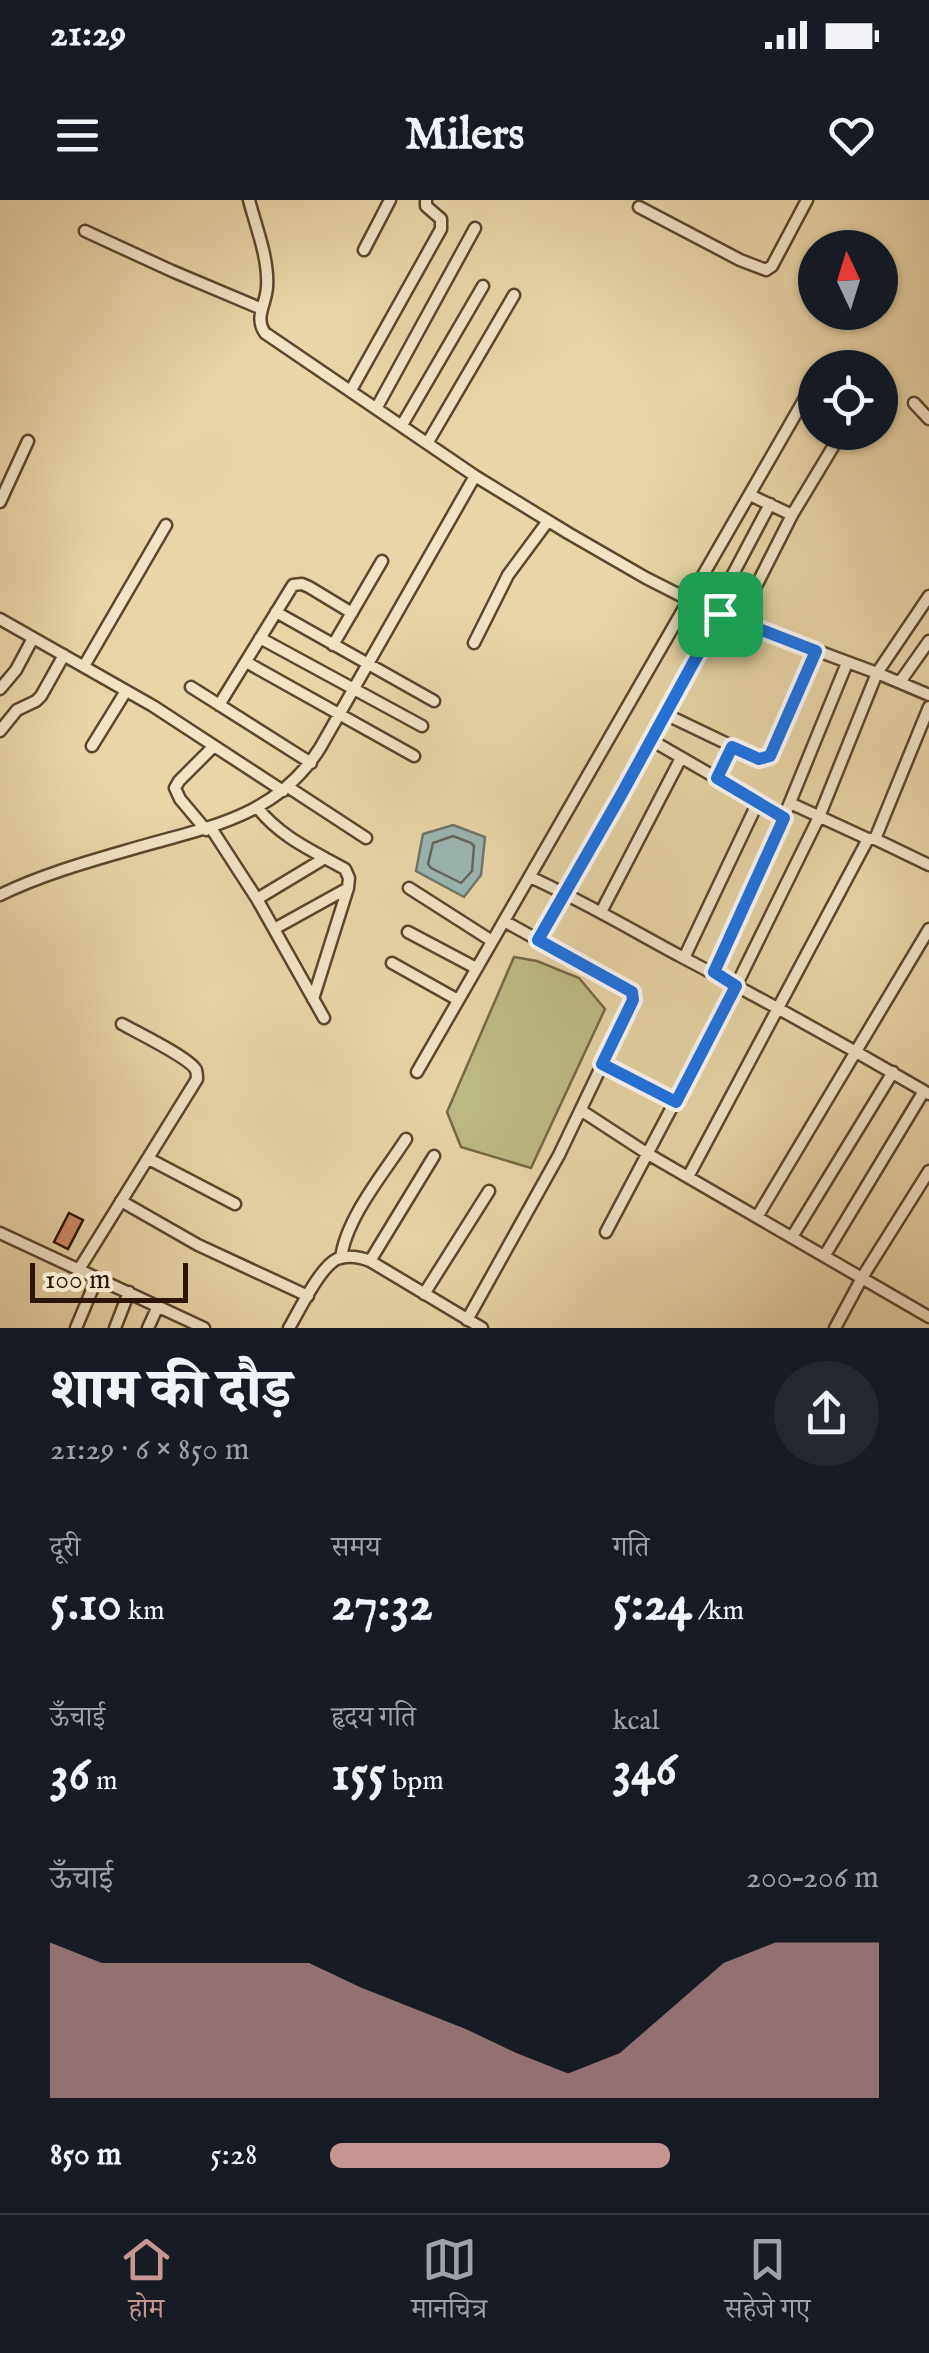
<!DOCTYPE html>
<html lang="hi">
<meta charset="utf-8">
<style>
:root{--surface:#171b24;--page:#242831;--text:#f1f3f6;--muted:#9ea1a6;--line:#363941;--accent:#c59692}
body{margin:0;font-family:"IM FELL English","Noto Serif Devanagari",serif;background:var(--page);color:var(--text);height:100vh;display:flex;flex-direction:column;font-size:38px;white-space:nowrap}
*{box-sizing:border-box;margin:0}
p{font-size:32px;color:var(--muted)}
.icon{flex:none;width:55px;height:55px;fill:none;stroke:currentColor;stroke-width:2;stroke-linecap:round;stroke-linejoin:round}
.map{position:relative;height:1128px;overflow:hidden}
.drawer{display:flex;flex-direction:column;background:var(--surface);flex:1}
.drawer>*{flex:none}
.needle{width:65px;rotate:356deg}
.buttons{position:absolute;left:798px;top:30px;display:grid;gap:20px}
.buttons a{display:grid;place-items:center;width:100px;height:100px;border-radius:50%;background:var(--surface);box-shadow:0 2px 8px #0004;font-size:50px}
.scale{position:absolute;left:30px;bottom:25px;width:158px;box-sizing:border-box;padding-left:10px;border:5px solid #2c1705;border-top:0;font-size:28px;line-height:35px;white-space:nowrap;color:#2c1705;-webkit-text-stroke:8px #f0e4c5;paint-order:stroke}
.pin{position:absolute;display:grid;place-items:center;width:85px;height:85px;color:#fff;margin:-42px;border-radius:20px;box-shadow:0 5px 15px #0006}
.round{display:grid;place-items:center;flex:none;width:105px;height:105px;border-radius:52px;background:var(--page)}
.summary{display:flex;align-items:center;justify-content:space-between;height:170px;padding:0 50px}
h1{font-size:55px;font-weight:800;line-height:75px}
.figures{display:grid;grid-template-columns:repeat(3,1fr);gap:15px;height:170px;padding:10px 50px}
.figures div{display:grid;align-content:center}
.figures b{font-size:50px;font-weight:800}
.figures small{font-size:28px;font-weight:400}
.figures p{font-size:28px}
.chart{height:280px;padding:20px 50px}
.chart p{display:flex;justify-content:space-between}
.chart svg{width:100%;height:180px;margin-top:10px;fill:var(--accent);opacity:.7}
ul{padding:0 50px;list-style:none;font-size:32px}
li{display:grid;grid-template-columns:160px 120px 1fr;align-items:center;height:75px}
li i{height:25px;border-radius:12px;background:var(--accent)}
.status{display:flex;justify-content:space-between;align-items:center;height:70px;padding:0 50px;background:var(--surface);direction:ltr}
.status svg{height:28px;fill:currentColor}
header{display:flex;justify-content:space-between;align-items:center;height:130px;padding:0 50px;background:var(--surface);font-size:45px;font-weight:800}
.tabs{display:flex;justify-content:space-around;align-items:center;height:140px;border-top:2px solid var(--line);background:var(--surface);font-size:28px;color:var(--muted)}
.tabs a{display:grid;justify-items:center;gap:5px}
.tabs .selected{color:var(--accent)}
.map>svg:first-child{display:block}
</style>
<div class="status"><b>21:29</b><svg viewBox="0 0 49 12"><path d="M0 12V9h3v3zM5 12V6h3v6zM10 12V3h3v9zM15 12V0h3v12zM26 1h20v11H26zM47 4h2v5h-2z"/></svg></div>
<header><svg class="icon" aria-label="menu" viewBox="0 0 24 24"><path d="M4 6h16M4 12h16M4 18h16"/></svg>Milers<svg class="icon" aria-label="heart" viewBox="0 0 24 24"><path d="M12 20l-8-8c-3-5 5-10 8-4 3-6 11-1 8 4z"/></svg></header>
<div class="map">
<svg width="929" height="1128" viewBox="0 0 929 1128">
<rect width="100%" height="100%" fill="#e8d6a6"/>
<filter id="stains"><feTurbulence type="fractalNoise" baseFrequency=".002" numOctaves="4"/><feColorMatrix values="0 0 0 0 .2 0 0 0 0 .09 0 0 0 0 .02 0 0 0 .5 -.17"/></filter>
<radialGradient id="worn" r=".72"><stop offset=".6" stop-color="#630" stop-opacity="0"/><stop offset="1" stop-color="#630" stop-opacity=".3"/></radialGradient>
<path fill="#bcbc82" stroke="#746a44" stroke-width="2.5" d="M514 757 537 761 579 778 605 809 531 968 461 947 447 912Z"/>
<path fill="#9cb6b3" stroke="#6f766d" stroke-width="2.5" d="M453 625 485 637 481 675 464 697 416 671 423 634Z"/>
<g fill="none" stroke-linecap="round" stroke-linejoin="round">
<path stroke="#64665c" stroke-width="2.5" d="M453 636 471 643 474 646 472 671 461 683 431 668 428 664 433 643Z"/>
</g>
<path fill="#d08c68" stroke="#2c1705" stroke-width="2.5" d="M69 1013 83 1020 68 1049 54 1042Z"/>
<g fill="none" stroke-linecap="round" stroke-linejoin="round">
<g stroke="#5b472d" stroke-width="15">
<path id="minor" d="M249 0C256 27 269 59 267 87 266 105 254 117 265 133L475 276 568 333 646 378 713 412 877 473 929 495
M639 7 740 60 766 70 772 66 807 0
M85 31 172 71 262 109
M364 50 390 0
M351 190 441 29V19L426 6V0
M914 203 929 219
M377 207 475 28
M402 225 483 86
M428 242 514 95
M750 295 792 315
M0 302 28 241
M276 412 434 501
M713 412 770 304
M0 419 153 506 283 591
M738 422 792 315 842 232
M260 438 422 526
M474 443 508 375 548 321
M333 445 382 361
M246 462 414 556
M84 466 166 325
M900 482 929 441
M191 487 311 563
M0 489 16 470 33 438
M219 505 293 385 302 384 309 387 352 413
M665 514 759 559 767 558 816 451
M0 531 17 510 36 501 41 496 64 455
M651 540 784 617
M92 546 126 491
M717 578 732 547
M288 587 366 638
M790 603 868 639
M257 607C280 637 313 651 345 669L349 678 348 688 313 799
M211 628 257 699 324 818
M206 630 180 599 175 588 179 581 214 546
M875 639 929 665
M530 677C581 700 630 729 680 756 764 800 847 846 929 894
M409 688 492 741
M0 695C39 676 83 663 125 651 200 628 274 621 320 548L475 276
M257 699 325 658
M601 712 681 558
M274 729 348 688
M408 732 476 768
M538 740 615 605 719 414
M684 758 758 602
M392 763 458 800
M713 772 784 617 847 463
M602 864 675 902
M417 872 805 198
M582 911 648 954 929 1117
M149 959 235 1004
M688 977 868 639H875L929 507
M121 1001 198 1045 308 1096
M757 1017 929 729
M606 1032 736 786 819 617 877 473 929 396
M0 1033 204 1128
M792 1037 893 872
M825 1055 924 891
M341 1058C346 1018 384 973 406 939
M370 1061 434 956
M78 1071 197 879C197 876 197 873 196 870 190 858 136 832 122 824
M424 1094 489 991
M467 1120 559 955 633 800V794L629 790 504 721
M76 1128 97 1078
M115 1128 129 1092
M148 1128 158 1106
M289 1128C299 1111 320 1067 337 1059 348 1055 360 1057 370 1061L482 1128
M835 1128 863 1076 929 971"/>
</g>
<use href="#minor" stroke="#f0e4c5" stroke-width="10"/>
</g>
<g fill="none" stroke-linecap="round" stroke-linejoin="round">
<g stroke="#fff" stroke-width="20">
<path id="route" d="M720 414 816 451 770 556 759 559 732 547 717 578 784 618 714 772 736 786 676 902 602 864 633 800 632 792 538 740 621 595Z"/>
</g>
<use href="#route" stroke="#1a73e8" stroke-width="12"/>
</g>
<rect width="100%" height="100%" filter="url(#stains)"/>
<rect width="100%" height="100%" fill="url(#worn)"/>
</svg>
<div class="buttons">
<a><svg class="needle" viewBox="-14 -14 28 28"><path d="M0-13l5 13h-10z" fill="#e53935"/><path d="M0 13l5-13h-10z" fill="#9ea1a6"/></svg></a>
<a><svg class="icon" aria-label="locate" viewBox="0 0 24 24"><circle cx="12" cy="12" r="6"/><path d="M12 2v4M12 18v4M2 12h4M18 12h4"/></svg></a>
</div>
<div class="scale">100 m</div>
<div class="pin" style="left:720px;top:414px;background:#1e9e55"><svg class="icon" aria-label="arrive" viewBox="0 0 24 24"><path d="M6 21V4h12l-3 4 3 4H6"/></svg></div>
</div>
<section class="drawer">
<div class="summary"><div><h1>शाम की दौड़</h1><p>21:29 · 6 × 850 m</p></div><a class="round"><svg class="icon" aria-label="share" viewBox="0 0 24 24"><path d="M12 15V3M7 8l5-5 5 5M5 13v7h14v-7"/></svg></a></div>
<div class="figures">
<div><p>दूरी</p><b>5.10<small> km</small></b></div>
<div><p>समय</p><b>27:32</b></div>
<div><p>गति</p><b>5:24<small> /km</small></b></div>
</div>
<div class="figures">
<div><p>ऊँचाई</p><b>36<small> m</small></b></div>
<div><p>हृदय गति</p><b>155<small> bpm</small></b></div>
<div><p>kcal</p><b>346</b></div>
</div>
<div class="chart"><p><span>ऊँचाई</span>200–206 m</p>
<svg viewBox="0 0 160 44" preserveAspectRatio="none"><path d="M0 44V6L10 11L20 11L30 11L40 11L50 11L60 17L70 22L80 27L90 33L100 38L110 33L120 22L130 11L140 6L150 6L160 6V44z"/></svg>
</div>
<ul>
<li><b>850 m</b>5:28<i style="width:62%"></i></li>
</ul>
</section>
<nav class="tabs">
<a class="selected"><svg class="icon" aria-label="home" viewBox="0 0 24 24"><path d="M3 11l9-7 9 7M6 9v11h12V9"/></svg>होम</a>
<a><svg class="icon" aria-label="map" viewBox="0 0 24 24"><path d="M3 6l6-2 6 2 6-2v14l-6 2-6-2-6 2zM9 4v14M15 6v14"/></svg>मानचित्र</a>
<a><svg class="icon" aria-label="saved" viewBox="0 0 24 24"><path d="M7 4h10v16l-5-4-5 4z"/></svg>सहेजे गए</a>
</nav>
